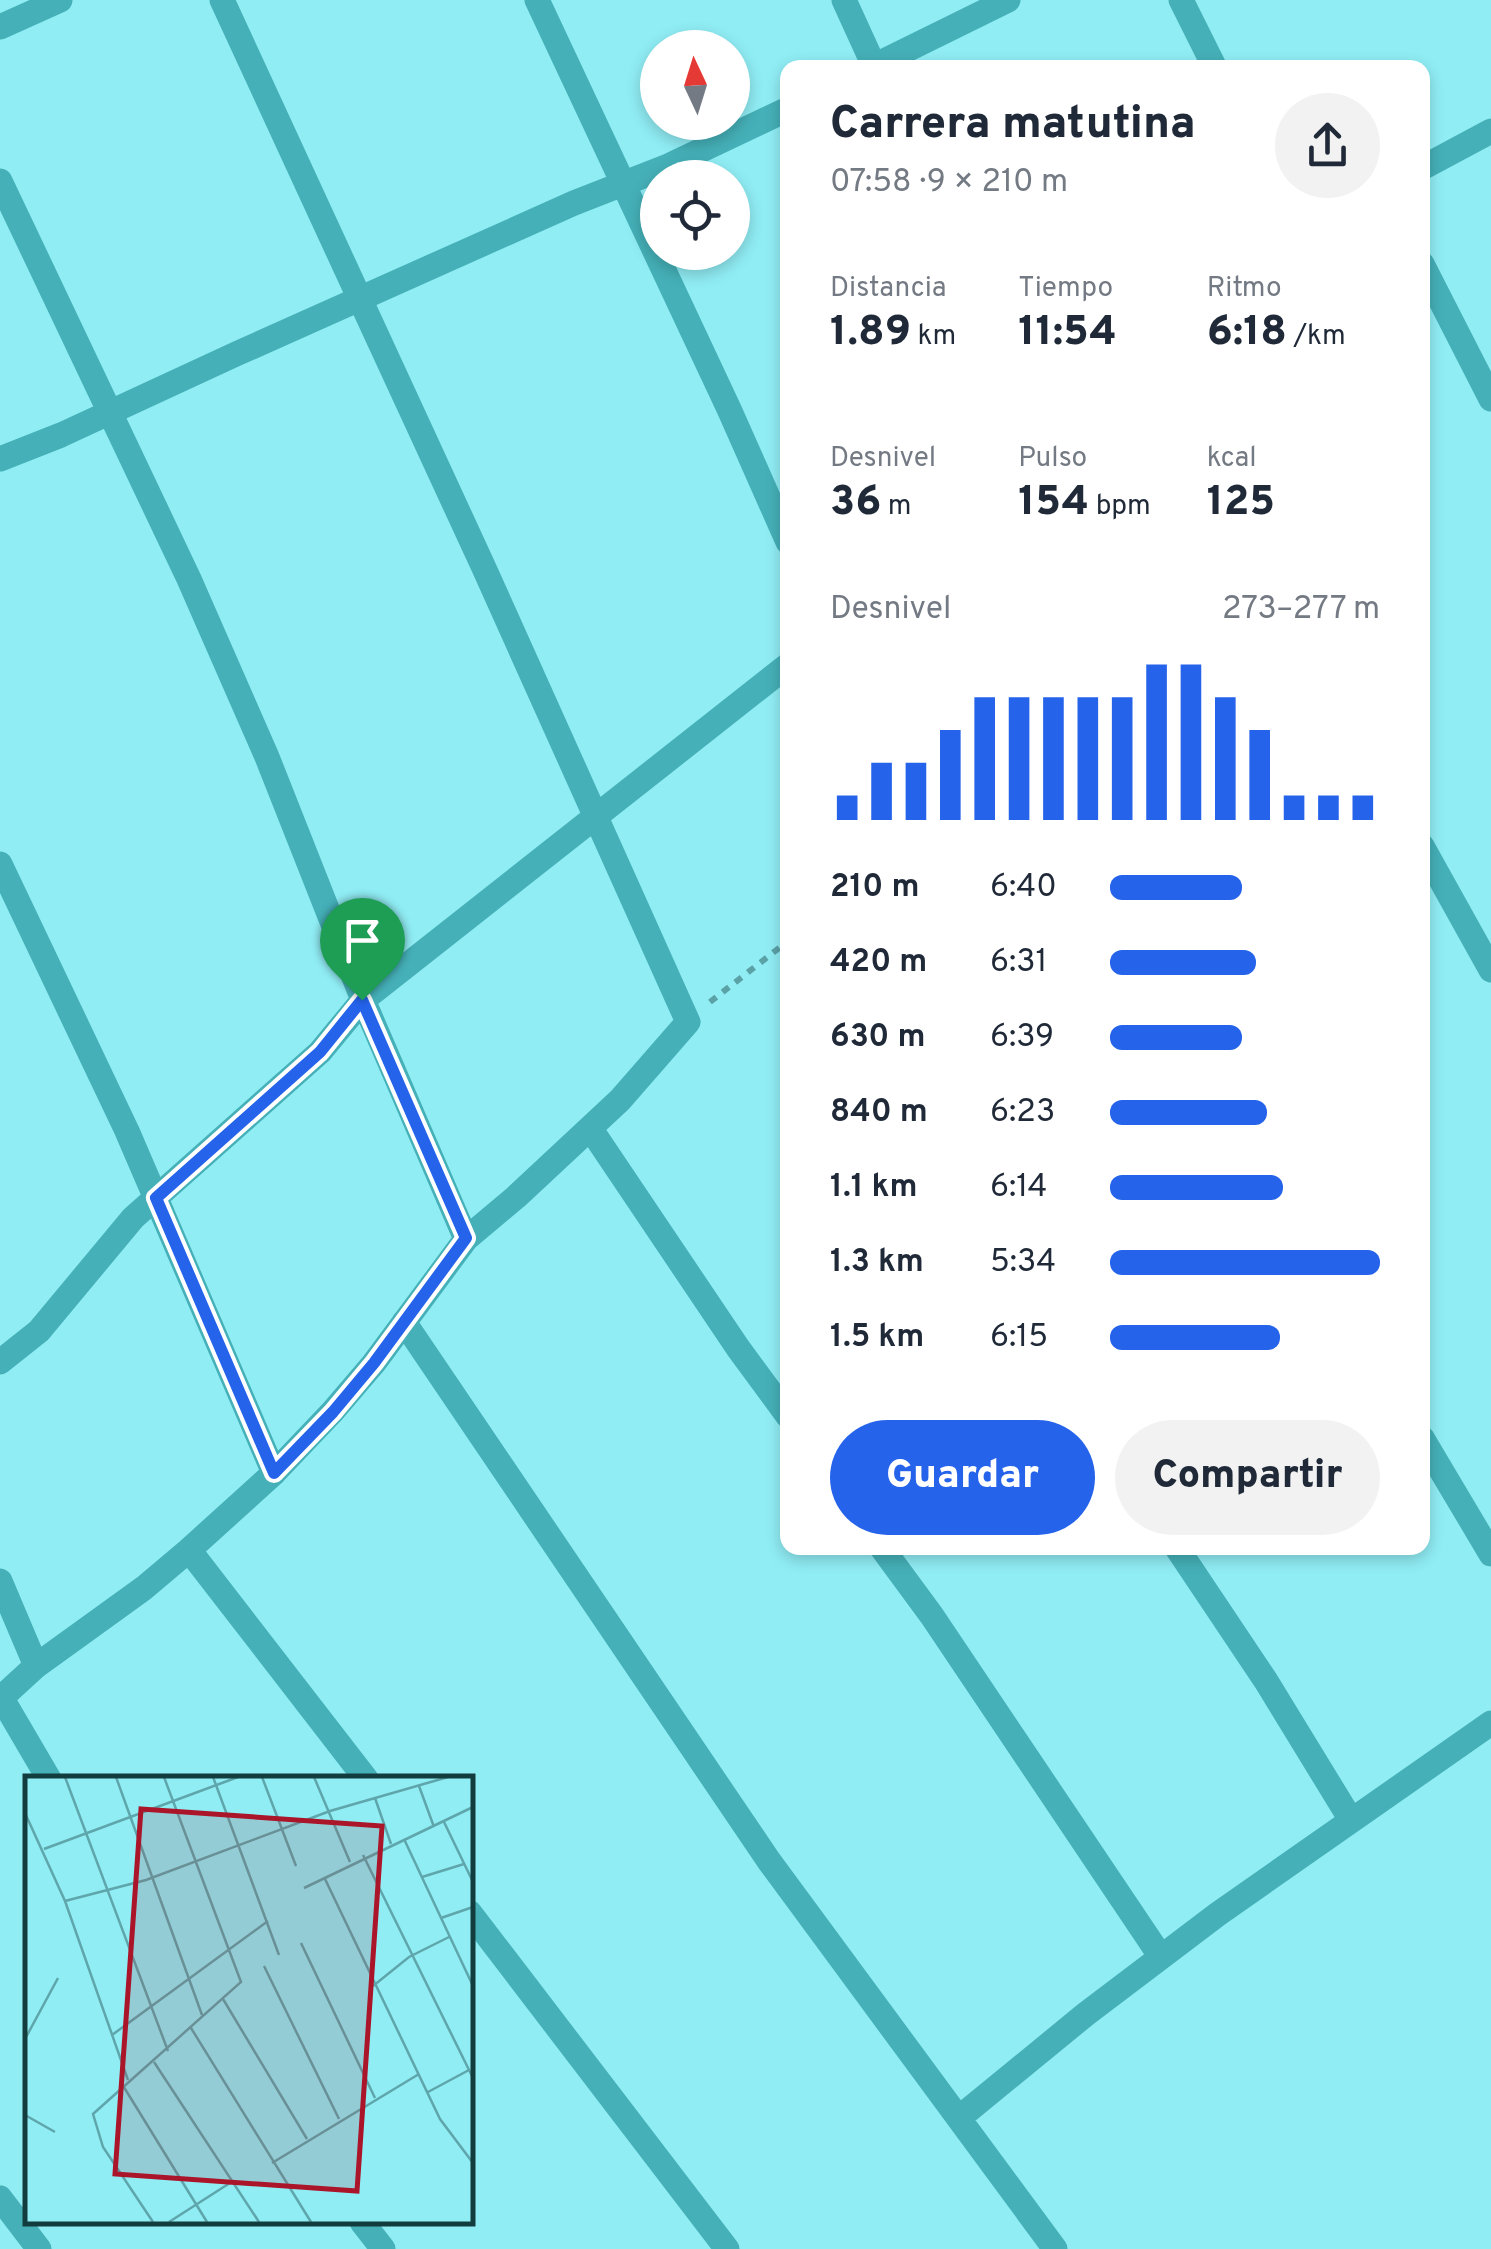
<!DOCTYPE html>
<html lang="es">
<meta charset="utf-8">
<style>
:root{--surface:#fff;--page:#f2f2f3;--text:#1f2937;--muted:#747a83;--accent:#2563eb}
body{margin:0;font-family:Overpass,sans-serif;background:var(--page);color:var(--text);height:100vh;display:flex;flex-direction:column;font-size:38px;white-space:nowrap}
*{box-sizing:border-box;margin:0}
p{font-size:32px;color:var(--muted)}
.icon{flex:none;width:55px;height:55px;fill:none;stroke:currentColor;stroke-width:2;stroke-linecap:round;stroke-linejoin:round}
.map{position:relative;flex:1;overflow:hidden}
.drawer{position:absolute;left:780px;top:60px;width:650px;height:1495px;display:flex;flex-direction:column;background:var(--surface);border-radius:20px;box-shadow:0 5px 15px #0003}
.drawer>*{flex:none}
.needle{width:65px;rotate:356deg}
.tools{position:absolute;left:640px;top:30px;display:grid;gap:20px}
.tools a{display:grid;place-items:center;width:110px;height:110px;border-radius:50%;background:var(--surface);box-shadow:0 5px 15px #0003;font-size:50px}
.pin{position:absolute;display:grid;place-items:center;width:85px;height:85px;color:#fff;margin:-102px -42px;border-radius:50% 50% 50% 0;rotate:-45deg;box-shadow:0 0 10px #0007}
.pin .icon{rotate:45deg}
.round{display:grid;place-items:center;flex:none;width:105px;height:105px;border-radius:52px;background:var(--page)}
.head{display:flex;align-items:center;justify-content:space-between;height:170px;padding:0 50px}
h1{font-size:45px;font-weight:800;line-height:75px}
.stats{display:grid;grid-template-columns:repeat(3,1fr);gap:15px;height:170px;padding:10px 50px}
.stats div{display:grid;align-content:center}
.stats b{font-size:42px;font-weight:800}
.stats small{font-size:28px;font-weight:400}
.stats p{font-size:28px}
.chart{height:280px;padding:20px 50px}
.chart p{display:flex;justify-content:space-between}
.chart svg{width:100%;height:180px;margin-top:10px;stroke:var(--accent);stroke-width:6}
.button{display:flex;gap:20px;margin-top:auto;padding:20px 50px}
.button a{flex:1;height:115px;border-radius:60px;background:var(--accent);color:#fff;font-size:40px;font-weight:800;line-height:115px;text-align:center}
.button a+a{background:var(--page);color:var(--text)}
ul{padding:0 50px;list-style:none;font-size:32px}
li{display:grid;grid-template-columns:160px 120px 1fr;align-items:center;height:75px}
li i{height:25px;border-radius:12px;background:var(--accent)}
.map>svg:first-child{display:block}
</style>
<div class="map">
<svg width="1491" height="2249" viewBox="0 0 1491 2249">
<rect width="100%" height="100%" fill="#90edf4"/>
<g fill="none" stroke-linecap="round" stroke-linejoin="round">
<path stroke="#5ba2a7" stroke-width="6" stroke-dasharray="8 8" stroke-linecap="butt" d="M710 1002 788 941"/>
<path stroke="#45b0b8" stroke-width="25" d="M537 0 729 409 788 542
M844 0 875 68
M1181 0 1215 68
M0 27 60 0
M870 68 1008 0
M1422 168 1491 131
M0 181 189 579 267 757 363 1000 466 1239
M1422 264 1491 399
M0 459 61 435 236 354 574 203 666 167 788 109
M1422 846 1491 970
M0 864 127 1131 274 1473
M590 1128 738 1348 788 1416
M404 1322 769 1861 1055 2249
M0 1362 39 1331 133 1218 320 1052 363 1000 788 665
M1422 1438 1491 1554
M882 1548 932 1616 1161 1957
M1177 1548 1266 1681 1351 1820
M189 1550 366 1779
M0 1581 36 1666
M1 1697 49 1779
M0 1699 36 1666 144 1588 189 1550 274 1473 333 1411 374 1363 466 1239 516 1197 620 1100 688 1022 484 568 222 0
M470 1913 727 2249
M959 2118 1086 2014 1218 1914 1491 1723
M0 2198 39 2249
M362 2222 383 2249"/>
</g>
<g fill="none" stroke-linecap="round" stroke-linejoin="round">
<g stroke="#fff" stroke-width="20">
<path id="route" d="M362 1000 466 1238 374 1363 333 1412 274 1473 156 1198 320 1052Z"/>
</g>
<use href="#route" stroke="#2563eb" stroke-width="12"/>
</g>
<g transform="translate(25 1776)">
<rect width="448" height="448" fill="#90edf4"/>
<path fill="none" stroke="#5ea6ab" stroke-width="2.5" d="M40 1 143 275M91 1 177 239M188 1 254 179M237 1 271 90M289 1 325 86M394 10 409 51M350 22 366 68M0 37 40 125 103 304M419 46 448 106M379 63 448 210M19 73 213 1M338 79 448 302M397 101 439 88M300 103 415 343 448 387M279 112 448 31M40 125 121 104 305 35 423 1M416 142 448 131M276 167 350 322M239 190 314 343M348 210 384 181 424 161M198 223 282 363M166 252 286 446M87 259 243 145M0 263 33 202M129 286 234 446M97 308 182 446M403 316 444 294M0 339 30 356M247 387 394 298M128 446 78 371 68 338 216 206 139 1M144 446 208 405"/>
<path fill="#ab152a" fill-opacity="0.15" stroke="#ab152a" stroke-width="5" d="M116 33 357 50 332 415 90 398Z"/>
<rect width="448" height="448" fill="none" stroke="#133c3e" stroke-width="5"/>
</g>
</svg>
<div class="tools">
<a><svg class="needle" viewBox="-14 -14 28 28"><path d="M0-13l5 13h-10z" fill="#e53935"/><path d="M0 13l5-13h-10z" fill="#747a83"/></svg></a>
<a><svg class="icon" aria-label="locate" viewBox="0 0 24 24"><circle cx="12" cy="12" r="6"/><path d="M12 2v4M12 18v4M2 12h4M18 12h4"/></svg></a>
</div>
<div class="pin" style="left:362px;top:1000px;background:#1e9e55"><svg class="icon" aria-label="arrive" viewBox="0 0 24 24"><path d="M6 21V4h12l-3 4 3 4H6"/></svg></div>
<section class="drawer">
<div class="head"><div><h1>Carrera matutina</h1><p>07:58 · 9 × 210 m</p></div><a class="round"><svg class="icon" aria-label="share" viewBox="0 0 24 24"><path d="M12 15V3M7 8l5-5 5 5M5 13v7h14v-7"/></svg></a></div>
<div class="stats">
<div><p>Distancia</p><b>1.89<small> km</small></b></div>
<div><p>Tiempo</p><b>11:54</b></div>
<div><p>Ritmo</p><b>6:18<small> /km</small></b></div>
</div>
<div class="stats">
<div><p>Desnivel</p><b>36<small> m</small></b></div>
<div><p>Pulso</p><b>154<small> bpm</small></b></div>
<div><p>kcal</p><b>125</b></div>
</div>
<div class="chart"><p><span>Desnivel</span>273–277 m</p>
<svg viewBox="0 0 160 44" preserveAspectRatio="none"><path d="M5 44V38M15 44V30M25 44V30M35 44V22M45 44V14M55 44V14M65 44V14M75 44V14M85 44V14M95 44V6M105 44V6M115 44V14M125 44V22M135 44V38M145 44V38M155 44V38"/></svg>
</div>
<ul>
<li><b>210 m</b>6:40<i style="width:49%"></i></li>
<li><b>420 m</b>6:31<i style="width:54%"></i></li>
<li><b>630 m</b>6:39<i style="width:49%"></i></li>
<li><b>840 m</b>6:23<i style="width:58%"></i></li>
<li><b>1.1 km</b>6:14<i style="width:64%"></i></li>
<li><b>1.3 km</b>5:34<i style="width:100%"></i></li>
<li><b>1.5 km</b>6:15<i style="width:63%"></i></li>
</ul>
<div class="button"><a>Guardar</a><a>Compartir</a></div>
</section>
</div>
